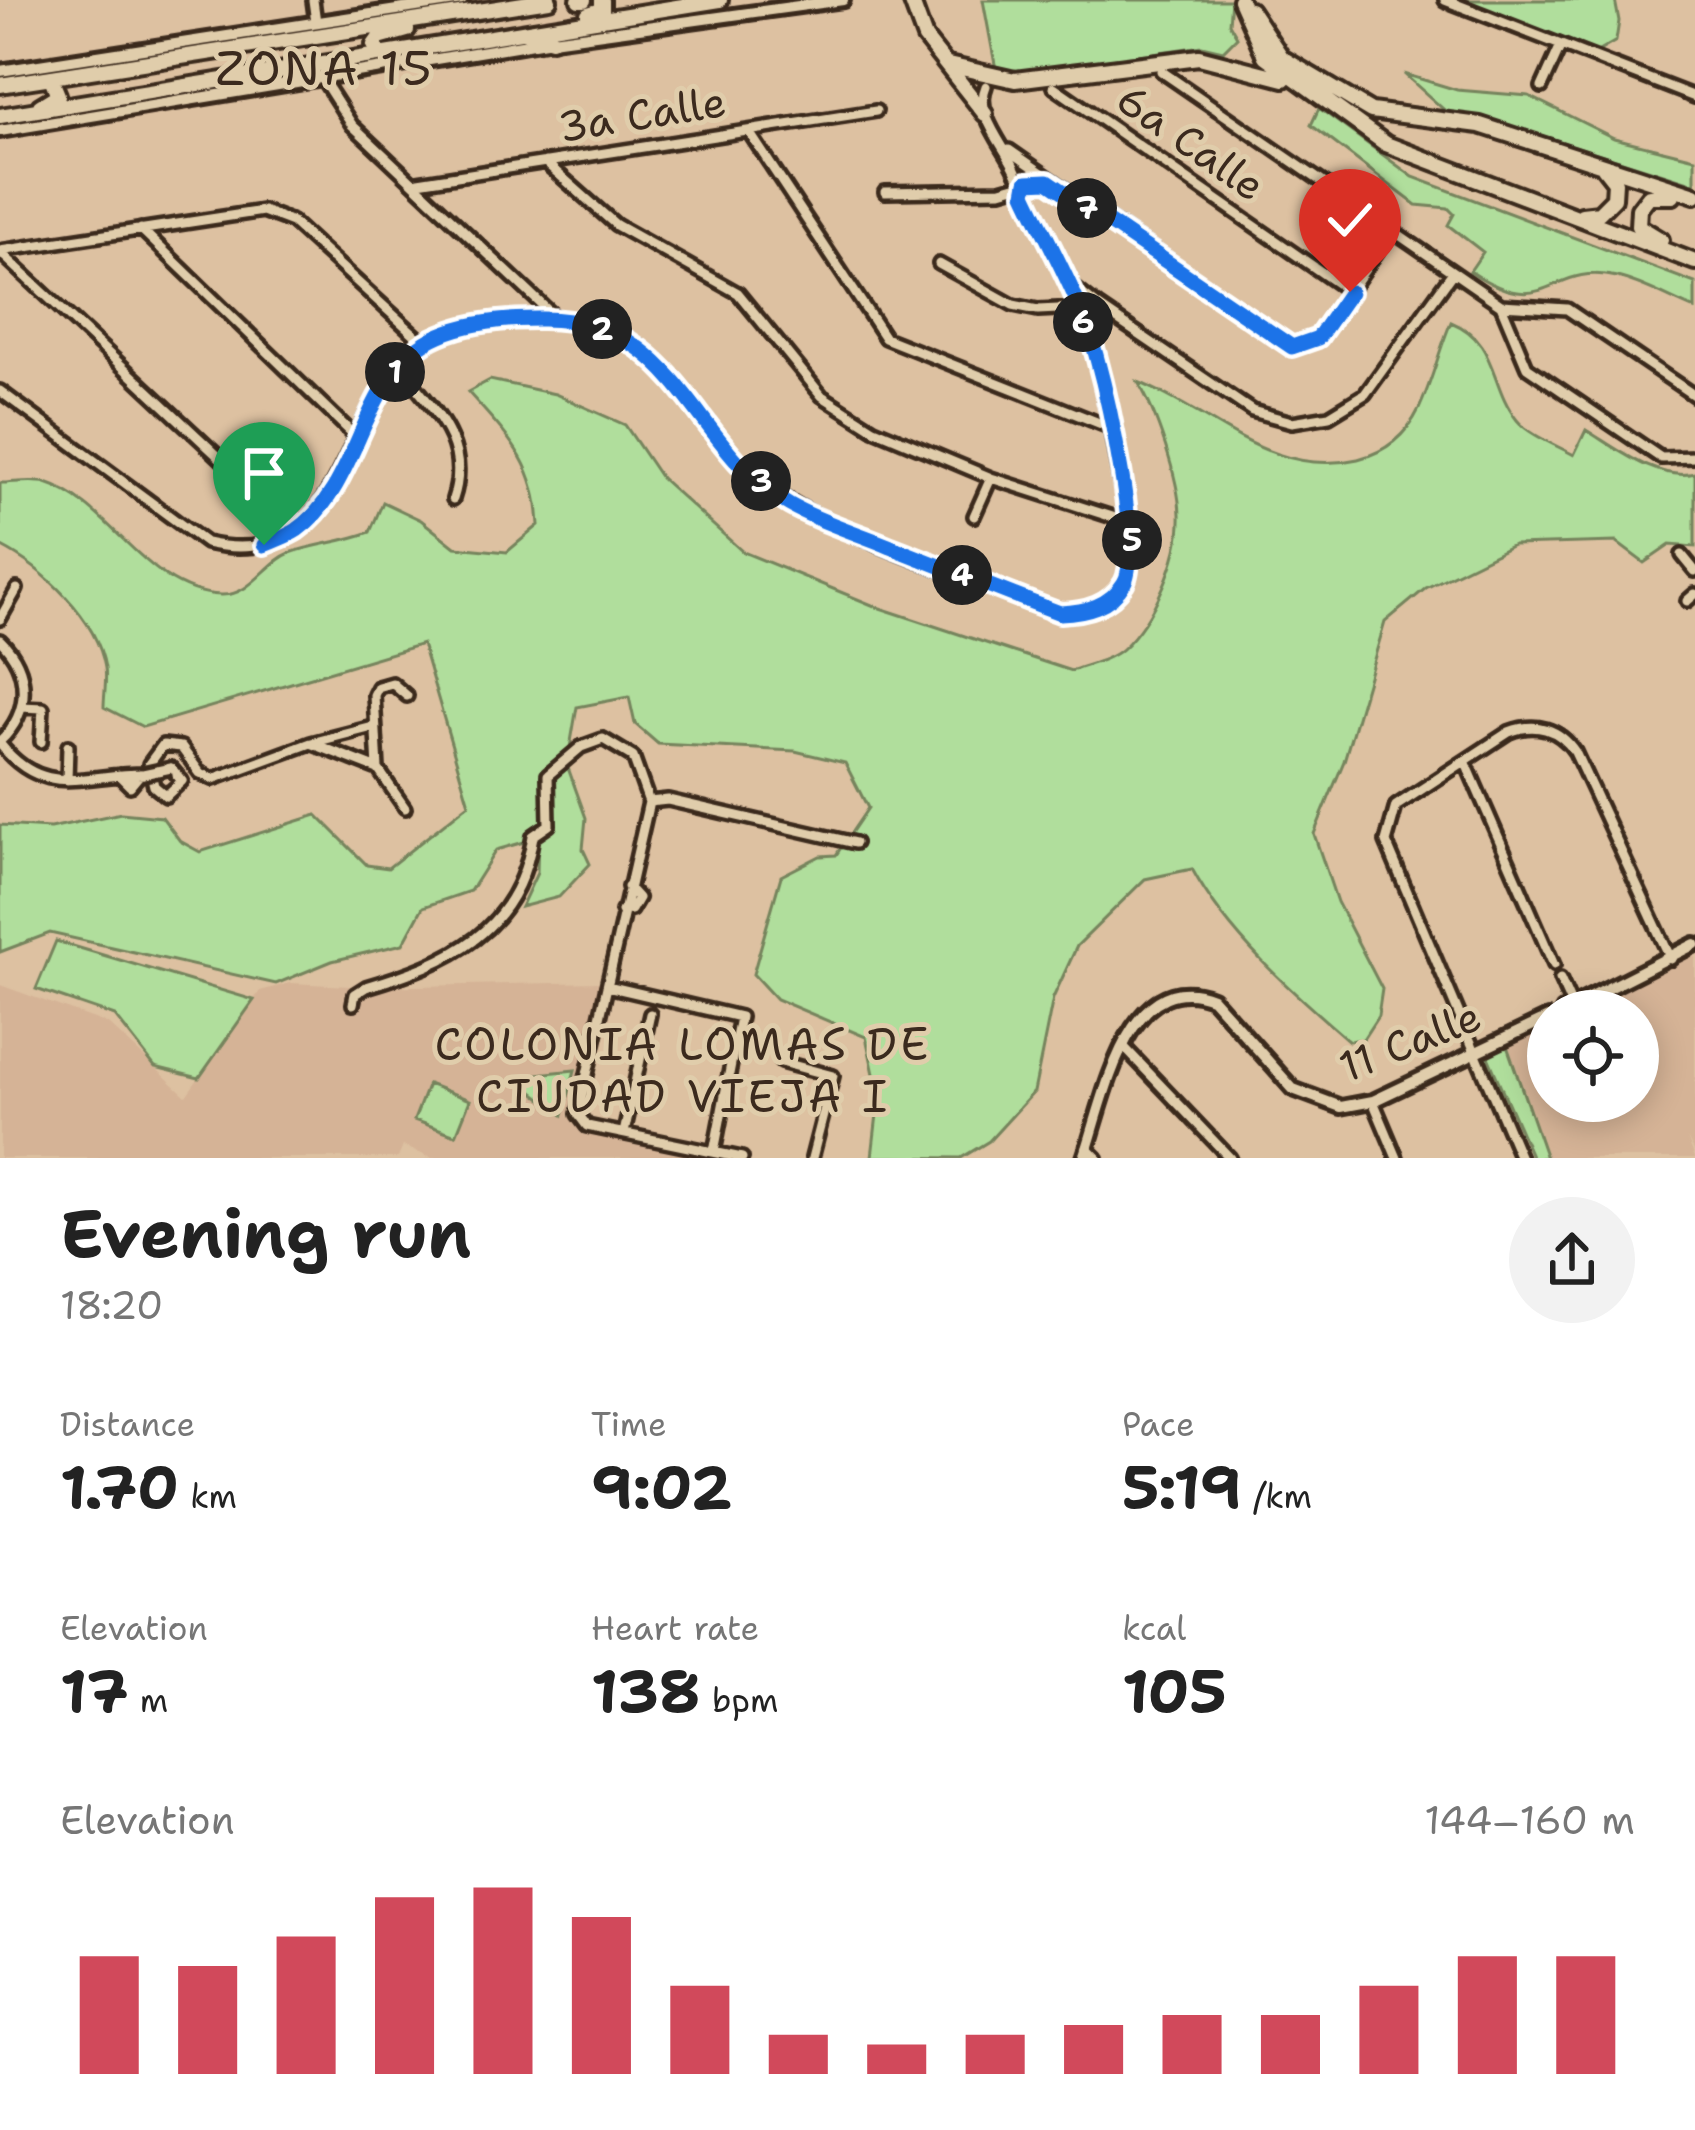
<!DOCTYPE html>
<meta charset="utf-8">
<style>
:root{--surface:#fff;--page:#f2f2f2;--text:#222;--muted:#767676;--accent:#d1495b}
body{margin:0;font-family:"Shantell Sans",sans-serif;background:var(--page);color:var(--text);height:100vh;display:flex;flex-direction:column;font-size:45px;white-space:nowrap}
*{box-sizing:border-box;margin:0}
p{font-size:39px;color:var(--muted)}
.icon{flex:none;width:66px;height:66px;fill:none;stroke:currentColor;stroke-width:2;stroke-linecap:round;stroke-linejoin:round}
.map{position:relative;height:1158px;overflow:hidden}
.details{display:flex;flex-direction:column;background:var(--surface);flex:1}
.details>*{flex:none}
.controls{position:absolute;left:1527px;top:990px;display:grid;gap:24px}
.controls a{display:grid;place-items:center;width:132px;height:132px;border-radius:50%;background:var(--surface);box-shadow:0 6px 30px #0003;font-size:60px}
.pin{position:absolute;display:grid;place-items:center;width:102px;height:102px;color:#fff;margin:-123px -51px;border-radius:50% 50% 50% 0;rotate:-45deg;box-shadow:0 0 12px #0007}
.pin .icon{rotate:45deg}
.km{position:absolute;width:60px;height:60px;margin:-30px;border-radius:50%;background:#222;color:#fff;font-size:33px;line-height:60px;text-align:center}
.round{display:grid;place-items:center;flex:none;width:126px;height:126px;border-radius:63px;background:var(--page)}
.summary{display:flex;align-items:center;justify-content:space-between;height:204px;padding:0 60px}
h1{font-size:66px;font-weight:700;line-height:90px}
.figures{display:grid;grid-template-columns:repeat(3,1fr);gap:18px;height:204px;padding:12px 60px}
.figures div{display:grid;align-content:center}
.figures b{font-size:60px;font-weight:700}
.figures small{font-size:33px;font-weight:400}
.figures p{font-size:33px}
.chart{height:336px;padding:24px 60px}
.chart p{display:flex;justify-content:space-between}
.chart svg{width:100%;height:216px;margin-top:12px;stroke:var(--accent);stroke-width:6}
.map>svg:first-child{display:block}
</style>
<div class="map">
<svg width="1695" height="1158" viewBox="0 0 1695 1158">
<rect width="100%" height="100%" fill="#ddc1a1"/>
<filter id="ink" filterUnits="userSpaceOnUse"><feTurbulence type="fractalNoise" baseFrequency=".00833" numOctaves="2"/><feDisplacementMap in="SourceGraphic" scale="24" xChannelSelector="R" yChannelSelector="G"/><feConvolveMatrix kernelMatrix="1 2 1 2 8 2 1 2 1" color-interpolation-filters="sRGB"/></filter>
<g filter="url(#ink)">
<path fill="#d5b396" d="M1695 954V1152L1687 1138 1695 1158H1532L1486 1052 1548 1023V1101H1638V1011H1575Z
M602 982 568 1116 582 1129 708 1158H431L403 1146 398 1158H0V985L108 1024 186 1096 260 991 290 983 370 987Z"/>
<path fill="#b0de9c" stroke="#76845d" stroke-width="3" d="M983 0H1231L1229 23 1237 37 1223 51 1202 46 997 75Z
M1463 0H1615L1619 21 1616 41 1597 52Z
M1404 74 1457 90 1529 96 1614 138 1695 158V184L1514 127 1450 115Z
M1319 108 1413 177 1695 283V309C1670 299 1643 283 1617 277 1548 261 1549 324 1470 271L1483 252 1448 225 1454 214 1448 208 1416 205 1311 125Z
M1451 322C1498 341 1489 385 1517 420 1529 435 1556 445 1574 455L1586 430C1616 448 1658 482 1695 473V547L1670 545 1644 563 1616 542 1513 545 1426 588 1385 622 1344 761 1314 834 1337 902 1382 989 1378 1016 1363 1039 1349 1041C1292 992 1228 936 1192 869L1145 879 1077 946 1053 998 1034 1092 989 1141 961 1158 872 1157 879 1097 866 1037 776 999 753 974 781 876 820 856 836 855 868 808 845 763 795 751 658 744 635 724 629 697 577 707 567 765 586 818 583 849 590 864 559 897 521 907 537 873 538 838 496 850 470 891 423 907 403 944 332 961 276 984 50 933 0 952V825L50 828 121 813 162 817 180 841 200 852 317 815 367 865 388 868 469 804 422 644 143 727 104 707C104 695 107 680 105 668 97 618 43 568 0 546V483C14 483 33 479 46 483 112 504 145 592 221 595 251 596 266 562 290 553 315 544 344 542 370 532L383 502 421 520 455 547 507 552 539 525C536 462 508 437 468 392L490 380 555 394 625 425 661 478 743 552 877 607 1071 671C1086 665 1110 660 1122 649 1153 621 1182 556 1180 514 1179 479 1156 412 1138 382 1214 412 1270 479 1358 459 1386 452 1406 436 1419 409 1432 382 1439 350 1451 322Z
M56 941 254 1000 199 1078 155 1067 115 1016 36 989Z
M1506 1043 1546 1158H1532L1486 1052Z
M575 1070 563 1115 519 1081 518 1076Z
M428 1084 470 1100 456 1135 414 1120Z"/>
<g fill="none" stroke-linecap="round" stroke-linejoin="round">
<g stroke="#3b2a1e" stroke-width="18">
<path id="minor" d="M313 0 316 22
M1445 0 1695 97
M1161 71 1501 305 1567 309 1695 396
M322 78 352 125 556 318
M1054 87 1350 292
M1542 87 1561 45
M749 132 885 338 1109 427
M1009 150 1292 347 1318 338 1392 230
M545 162 616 225 738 293 822 396 874 429 991 478 1128 522
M418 182 876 111
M885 192 1001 190 1022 184
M141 229 357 438
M0 251 263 211 292 222 425 344
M0 252 297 530
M939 264 1013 305 1038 310 1099 307 1252 411 1292 422 1329 416 1365 394 1453 272
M1071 285 1099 307
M1501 305 1527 367 1661 458 1695 457
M399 366C432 409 472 442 453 499
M0 391 206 543C338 573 336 432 401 364 439 324 501 315 554 318 663 326 677 400 741 463 808 531 968 578 1061 613 1152 609 1132 538 1119 474 1111 435 1106 395 1096 356 1080 292 1042 230 1015 169 1004 145 974 113 986 86
M974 516 991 478
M1682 555 1695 571
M1687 601 1695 594
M0 619 17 589
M0 640C31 670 31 712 0 741
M22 707 43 708 41 742
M311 743 373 727
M0 744C44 799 83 774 143 774
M1465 761 1554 965
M171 768 182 781 166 796 154 786 149 764 163 745 181 747 200 773 213 779 311 743 378 769 405 808
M378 769 374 695 378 687 392 683 407 696
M119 775 130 786 140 774
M67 780 68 746
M649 802 578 1114 587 1126 742 1158
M649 802 668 800 855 843
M622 911 631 910 638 898 628 887
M1560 979 1572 1006
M607 986 740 1017 714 1152
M353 1004 355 994 366 987C451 962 518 932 533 836L549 825 548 775 581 747 603 739 633 757 649 802
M1125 1048 1230 1158
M781 1062 833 1076 812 1158
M1373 1101 1397 1158
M624 1133 650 1014
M1087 1148 1097 1158
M1520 1158 1386 842 1396 806 1509 732C1535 722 1559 728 1575 752L1671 959"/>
</g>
<g stroke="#3b2a1e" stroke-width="20">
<path id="tertiary" d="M0 71 462 0
M0 131 552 40 843 0
M1563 1011 1695 944
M1084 1158C1104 1101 1127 965 1212 998L1293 1089 1341 1107 1373 1101 1548 1018"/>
</g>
<g stroke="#3b2a1e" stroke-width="22">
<path id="primary" d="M579 0H584
M911 0 925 38 985 114
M1240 0 1265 56 1386 144 1695 262
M1250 10 1282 58 1371 111 1480 125 1695 195
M588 14 602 10V0
M526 33 552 40
M380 53 374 45 379 38 407 30
M948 65 1015 80 1199 57 1284 79
M0 85 549 0
M40 106 58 95 51 78
M0 116 720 0
M1582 215 1599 213 1614 198 1615 182 1604 168
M1661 240 1638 226 1639 209 1649 196H1673"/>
</g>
<use href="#minor" stroke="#e0cdab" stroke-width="9"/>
<use href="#tertiary" stroke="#e0cdab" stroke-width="10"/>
<use href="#primary" stroke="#e0cdab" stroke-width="14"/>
<g stroke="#3b2a1e" stroke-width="18" stroke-linecap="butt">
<path id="minor-bridge" d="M143 774 171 768"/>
</g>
<use href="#minor-bridge" stroke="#e0cdab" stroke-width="9"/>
</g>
</g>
<g fill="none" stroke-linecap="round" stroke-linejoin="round" filter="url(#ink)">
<g stroke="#fff" stroke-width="24">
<path id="route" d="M264 545C275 540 288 536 297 530 364 483 359 369 440 335 470 322 506 319 538 319 682 316 690 448 790 505 822 523 858 533 891 547 948 569 1004 592 1060 613 1086 612 1110 606 1124 583 1143 551 1107 395 1096 355 1081 299 1049 245 1025 193L1027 182 1048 181 1292 347 1318 338 1350 292"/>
</g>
<use href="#route" stroke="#1a73e8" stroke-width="15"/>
</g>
<g text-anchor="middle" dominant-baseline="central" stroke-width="10" stroke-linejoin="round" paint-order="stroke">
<g font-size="42" fill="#3b2a1e" stroke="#e0cdab">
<text transform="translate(642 114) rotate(-9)">3a Calle</text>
<text transform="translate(1191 142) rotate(35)">6a Calle</text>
<text transform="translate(1410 1041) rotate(-22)">11 Calle</text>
</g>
<g font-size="45" letter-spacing="3" fill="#3b2a1e" stroke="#e0cdab">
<text x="683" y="1044">COLONIA LOMAS DE<tspan x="683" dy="52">CIUDAD VIEJA I</tspan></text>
</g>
<g font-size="48" letter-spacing="3" fill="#3b2a1e" stroke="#e0cdab">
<text x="325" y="68">ZONA 15</text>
</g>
</g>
</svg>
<div class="controls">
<a><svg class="icon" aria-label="locate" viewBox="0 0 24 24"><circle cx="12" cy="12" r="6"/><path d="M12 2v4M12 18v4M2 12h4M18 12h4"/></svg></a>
</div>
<div class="pin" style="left:264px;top:545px;background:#1e9e55"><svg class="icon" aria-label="arrive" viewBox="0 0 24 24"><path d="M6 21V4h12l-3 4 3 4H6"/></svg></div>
<div class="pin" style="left:1350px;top:292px;background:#d93025"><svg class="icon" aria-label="check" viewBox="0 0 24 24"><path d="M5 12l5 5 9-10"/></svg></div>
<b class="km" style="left:395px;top:372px">1</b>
<b class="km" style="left:602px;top:329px">2</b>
<b class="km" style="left:761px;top:481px">3</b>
<b class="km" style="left:962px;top:575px">4</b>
<b class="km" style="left:1132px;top:540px">5</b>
<b class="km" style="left:1083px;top:322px">6</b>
<b class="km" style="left:1087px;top:208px">7</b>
</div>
<section class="details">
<div class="summary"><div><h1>Evening run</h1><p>18:20</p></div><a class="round"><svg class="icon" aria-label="share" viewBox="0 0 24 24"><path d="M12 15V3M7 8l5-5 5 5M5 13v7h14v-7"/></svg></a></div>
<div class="figures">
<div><p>Distance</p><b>1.70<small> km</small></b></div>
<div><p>Time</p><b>9:02</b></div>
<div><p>Pace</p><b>5:19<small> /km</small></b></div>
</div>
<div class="figures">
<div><p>Elevation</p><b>17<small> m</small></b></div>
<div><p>Heart rate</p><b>138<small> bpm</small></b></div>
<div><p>kcal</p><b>105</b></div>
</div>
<div class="chart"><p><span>Elevation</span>144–160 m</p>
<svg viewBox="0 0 160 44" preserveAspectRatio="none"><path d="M5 44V20M15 44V22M25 44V16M35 44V8M45 44V6M55 44V12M65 44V26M75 44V36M85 44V38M95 44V36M105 44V34M115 44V32M125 44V32M135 44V26M145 44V20M155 44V20"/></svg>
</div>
</section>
